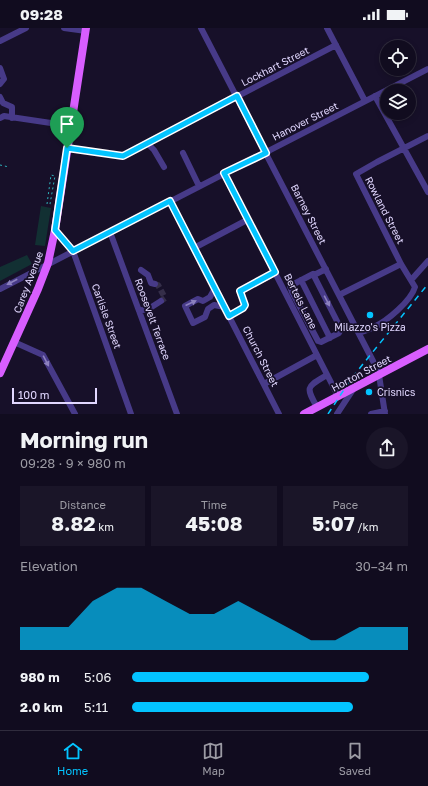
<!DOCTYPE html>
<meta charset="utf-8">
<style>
:root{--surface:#110c1f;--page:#1a1528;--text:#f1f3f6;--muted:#9c9ba4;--line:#302c3d;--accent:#03c4ff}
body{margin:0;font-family:"Golos Text",sans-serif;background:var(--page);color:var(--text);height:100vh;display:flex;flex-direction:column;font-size:15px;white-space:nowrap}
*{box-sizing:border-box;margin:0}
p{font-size:13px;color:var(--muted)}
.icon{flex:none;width:22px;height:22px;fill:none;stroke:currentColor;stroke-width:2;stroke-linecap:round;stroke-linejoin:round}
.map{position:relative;height:386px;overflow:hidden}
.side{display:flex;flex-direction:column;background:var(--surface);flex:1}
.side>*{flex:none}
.buttons{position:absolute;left:380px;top:12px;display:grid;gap:8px}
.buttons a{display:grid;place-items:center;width:36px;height:36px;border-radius:50%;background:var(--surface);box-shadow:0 2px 6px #0003,0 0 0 1px var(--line);font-size:20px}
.scale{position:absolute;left:12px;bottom:10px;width:85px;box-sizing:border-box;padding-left:4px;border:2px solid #e1d7ff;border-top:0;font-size:11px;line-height:14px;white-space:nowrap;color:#e1d7ff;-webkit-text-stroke:3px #171029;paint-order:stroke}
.pin{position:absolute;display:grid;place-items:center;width:34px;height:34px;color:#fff;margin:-41px -17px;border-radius:50% 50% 50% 0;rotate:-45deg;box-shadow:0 0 4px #0007}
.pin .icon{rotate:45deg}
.round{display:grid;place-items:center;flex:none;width:42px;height:42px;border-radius:21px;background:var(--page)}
.overview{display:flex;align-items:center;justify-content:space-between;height:68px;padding:0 20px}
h1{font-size:22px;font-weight:700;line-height:30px}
.metrics{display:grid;grid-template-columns:repeat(3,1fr);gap:6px;height:68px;padding:4px 20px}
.metrics div{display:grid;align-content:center;border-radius:0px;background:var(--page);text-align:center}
.metrics b{font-size:20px;font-weight:700}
.metrics small{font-size:11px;font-weight:400}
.metrics p{font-size:11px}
.chart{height:112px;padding:8px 20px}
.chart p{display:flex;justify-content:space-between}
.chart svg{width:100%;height:72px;margin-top:4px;fill:var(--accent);opacity:.7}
ul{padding:0 20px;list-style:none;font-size:13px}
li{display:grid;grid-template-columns:64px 48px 1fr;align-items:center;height:30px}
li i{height:10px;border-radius:5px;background:var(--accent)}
.status{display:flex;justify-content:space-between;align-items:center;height:28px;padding:0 20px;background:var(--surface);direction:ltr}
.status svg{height:11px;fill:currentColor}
.menu{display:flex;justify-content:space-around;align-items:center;height:56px;border-top:1px solid var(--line);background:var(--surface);font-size:11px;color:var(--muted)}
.menu a{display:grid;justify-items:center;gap:2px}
.menu .active{color:var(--accent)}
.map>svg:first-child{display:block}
</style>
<div class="status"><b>09:28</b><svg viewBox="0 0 49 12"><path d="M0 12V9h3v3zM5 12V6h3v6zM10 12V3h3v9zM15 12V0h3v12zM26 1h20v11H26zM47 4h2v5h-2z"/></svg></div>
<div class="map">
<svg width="428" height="386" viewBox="0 0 428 386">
<rect width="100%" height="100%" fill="#171029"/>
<path fill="#123033" d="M41 178 51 180 45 218 35 217Z
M27 227 32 236 0 253V239Z"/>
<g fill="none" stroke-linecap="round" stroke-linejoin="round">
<path stroke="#352e49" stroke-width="6" stroke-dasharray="6 3" stroke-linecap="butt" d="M155 256 158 257 165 270 161 273"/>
<path stroke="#2eb2bd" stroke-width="1" stroke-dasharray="2 3" stroke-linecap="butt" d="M0 137 9 139
M47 176 51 147 55 148 50 176 52 178"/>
<path stroke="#473a88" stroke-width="6" d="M64 0 86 3
M201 0 373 333 379 347 385 386
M327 0 365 73
M0 13 26 0
M0 40 4 51 0 56
M375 68 428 164
M0 69 3 75 12 79V90
M0 90 4 88 71 98
M147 115 154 122 164 139
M67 120 123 128 336 17
M183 125 199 158
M224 145 338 368
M170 173 279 386
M55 202 73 223 131 386
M110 204 177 386
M194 220 247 192
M141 242 148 247 151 255 155 256
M313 246 341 301 339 305 321 314 318 313 292 264 290 258 313 246H316L326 241
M412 251 428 233
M301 252 330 310
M215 260 210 269 203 273 198 271 185 278 193 295 205 289 208 281 214 277 225 279
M0 261 428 41
M339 267 401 236
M139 283 150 280 161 273
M229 288 243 280 245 277 240 263 275 245
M359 305C364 303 369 302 374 299 387 293 411 273 415 259L401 236 356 146 377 134 428 108
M14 314 43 327 75 386
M264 356 317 327
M317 379C305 358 307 359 327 347
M337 386 354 360
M371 386 385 383"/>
<path stroke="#d85eff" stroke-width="8" d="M0 345 38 261 48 235 55 202 86 0
M304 386 428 321"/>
<path stroke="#03c4ff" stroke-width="1.5" stroke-dasharray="6 5" stroke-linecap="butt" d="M328 386 349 354 363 336 428 256"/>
</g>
<defs><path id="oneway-solid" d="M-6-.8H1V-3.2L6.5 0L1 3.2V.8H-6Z"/></defs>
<g fill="#8c81be">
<use href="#oneway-solid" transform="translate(12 254) rotate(152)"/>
<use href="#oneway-solid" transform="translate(327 273) rotate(62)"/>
<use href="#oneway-solid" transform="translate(191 275) rotate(-25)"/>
<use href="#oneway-solid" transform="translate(46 333) rotate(62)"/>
</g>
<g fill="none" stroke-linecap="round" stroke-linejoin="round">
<g stroke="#fff" stroke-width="8">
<path id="route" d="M237 68 266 125 224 145 275 244 240 263 245 277 243 280 229 288 170 173 73 223 55 202 67 120 123 128Z"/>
</g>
<use href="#route" stroke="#03c4ff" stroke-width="5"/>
</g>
<g fill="#03c4ff" stroke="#171029" stroke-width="1.5">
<circle cx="370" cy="287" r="4"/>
<circle cx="369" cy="364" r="4"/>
</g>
<g text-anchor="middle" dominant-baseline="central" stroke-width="3.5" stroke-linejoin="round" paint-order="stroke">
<g font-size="10" fill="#e1d7ff" stroke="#171029">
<text transform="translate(275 38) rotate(-27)">Lockhart Street</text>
<text transform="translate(305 93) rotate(-27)">Hanover Street</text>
<text transform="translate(385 182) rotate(63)">Rowland Street</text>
<text transform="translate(309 186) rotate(63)">Barney Street</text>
<text transform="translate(28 254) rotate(-69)">Carey Avenue</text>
<text transform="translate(301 273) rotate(63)">Bertels Lane</text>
<text transform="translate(107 288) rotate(70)">Carlisle Street</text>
<text transform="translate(153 291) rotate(70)">Roosevelt Terrace</text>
<text transform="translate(261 328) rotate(63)">Church Street</text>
<text transform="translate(361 345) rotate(-28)">Horton Street</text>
</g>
<g font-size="10" fill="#e1d7ff" stroke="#171029">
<text x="370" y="299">Milazzo's Pizza</text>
<text x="377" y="364" text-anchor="start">Crisnics</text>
</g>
</g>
</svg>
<div class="buttons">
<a><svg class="icon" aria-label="locate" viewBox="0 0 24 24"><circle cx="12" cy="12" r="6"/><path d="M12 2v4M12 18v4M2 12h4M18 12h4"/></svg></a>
<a><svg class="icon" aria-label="layers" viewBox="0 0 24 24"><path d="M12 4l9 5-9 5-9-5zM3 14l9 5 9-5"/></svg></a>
</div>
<div class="scale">100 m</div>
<div class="pin" style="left:67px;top:120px;background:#1e9e55"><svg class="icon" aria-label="arrive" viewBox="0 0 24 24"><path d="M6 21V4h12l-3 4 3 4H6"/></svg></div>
</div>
<section class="side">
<div class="overview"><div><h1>Morning run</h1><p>09:28 · 9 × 980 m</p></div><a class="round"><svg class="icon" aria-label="share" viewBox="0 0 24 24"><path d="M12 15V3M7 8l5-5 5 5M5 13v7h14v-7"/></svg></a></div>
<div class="metrics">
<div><p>Distance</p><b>8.82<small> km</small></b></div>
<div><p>Time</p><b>45:08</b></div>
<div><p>Pace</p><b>5:07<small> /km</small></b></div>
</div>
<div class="chart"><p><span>Elevation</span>30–34 m</p>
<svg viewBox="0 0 160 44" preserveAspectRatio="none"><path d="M0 44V30L10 30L20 30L30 14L40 6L50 6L60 14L70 22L80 22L90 14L100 22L110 30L120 38L130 38L140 30L150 30L160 30V44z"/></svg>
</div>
<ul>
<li><b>980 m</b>5:06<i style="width:86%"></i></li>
<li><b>2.0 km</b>5:11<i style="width:80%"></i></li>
</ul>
</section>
<nav class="menu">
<a class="active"><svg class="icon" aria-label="home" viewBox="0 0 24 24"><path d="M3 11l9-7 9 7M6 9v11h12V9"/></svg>Home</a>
<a><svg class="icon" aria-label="map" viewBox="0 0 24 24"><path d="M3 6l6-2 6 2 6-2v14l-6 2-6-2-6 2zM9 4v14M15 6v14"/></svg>Map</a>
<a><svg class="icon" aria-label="saved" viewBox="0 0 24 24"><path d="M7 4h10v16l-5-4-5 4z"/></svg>Saved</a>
</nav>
